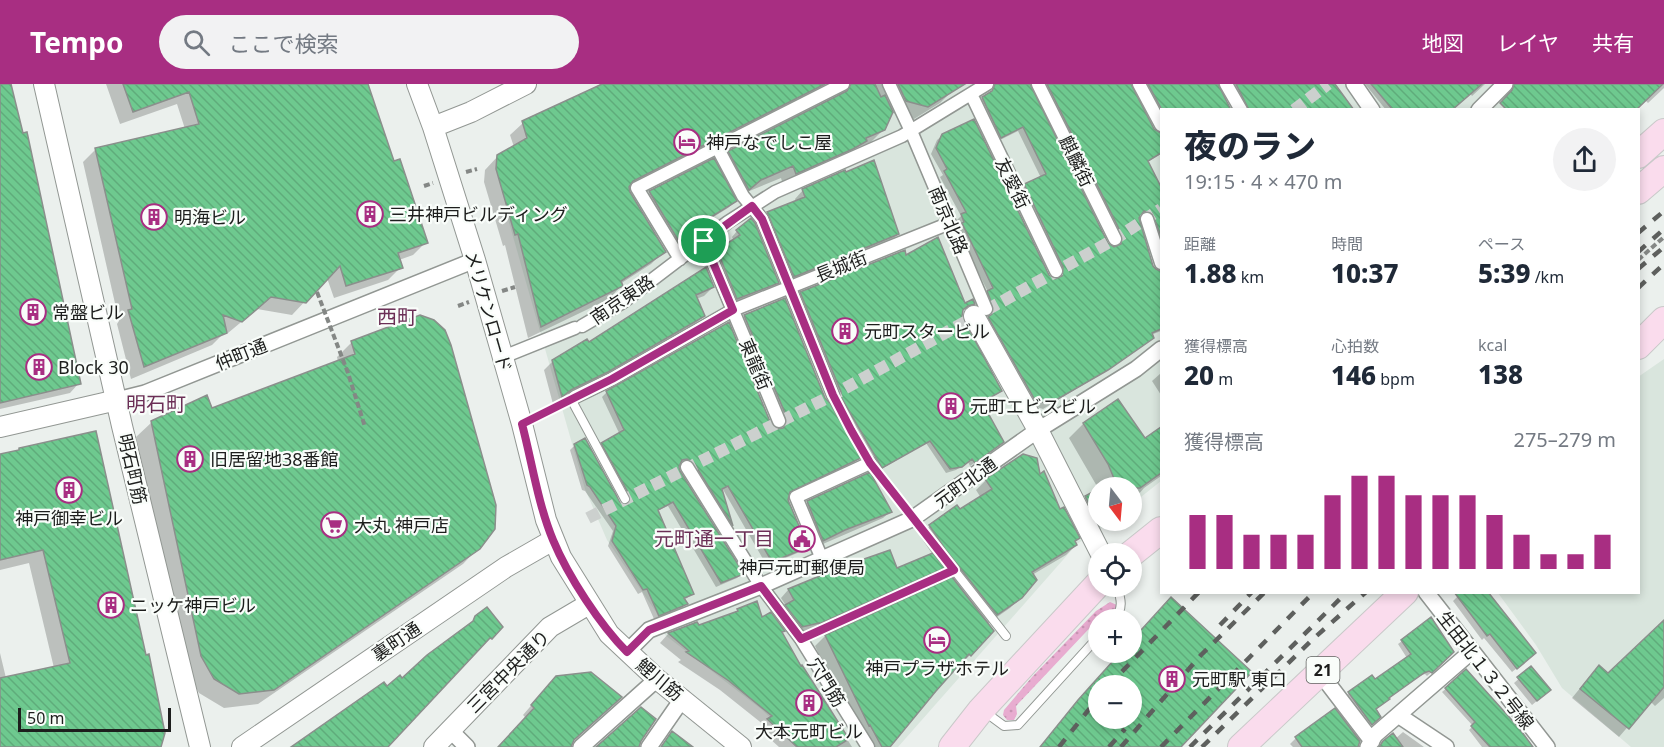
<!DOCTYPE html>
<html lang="ja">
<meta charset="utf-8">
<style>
:root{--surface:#fff;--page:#f2f2f3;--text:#1f2937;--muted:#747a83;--accent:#a82e82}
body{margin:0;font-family:"Noto Sans","Noto Sans JP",sans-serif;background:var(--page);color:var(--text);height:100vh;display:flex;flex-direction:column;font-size:22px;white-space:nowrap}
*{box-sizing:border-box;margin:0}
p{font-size:20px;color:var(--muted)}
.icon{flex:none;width:33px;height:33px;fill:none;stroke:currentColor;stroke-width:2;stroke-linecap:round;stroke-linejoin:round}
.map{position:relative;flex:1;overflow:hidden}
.side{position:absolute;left:1160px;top:24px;width:480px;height:486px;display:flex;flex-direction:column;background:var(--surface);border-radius:0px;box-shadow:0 3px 9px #0003}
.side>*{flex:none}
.needle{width:39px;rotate:164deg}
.fabs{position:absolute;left:1088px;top:393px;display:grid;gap:12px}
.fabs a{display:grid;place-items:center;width:54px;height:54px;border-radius:50%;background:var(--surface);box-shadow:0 3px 9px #0003;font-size:30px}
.scale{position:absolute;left:18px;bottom:15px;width:153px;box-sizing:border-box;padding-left:6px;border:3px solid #1d1e1d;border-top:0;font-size:16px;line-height:21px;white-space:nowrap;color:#1d1e1d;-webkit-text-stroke:4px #f9fdfa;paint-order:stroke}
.pin{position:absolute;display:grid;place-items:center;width:51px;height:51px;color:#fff;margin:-26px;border:3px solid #fff;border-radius:50%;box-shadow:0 2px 6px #0007}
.round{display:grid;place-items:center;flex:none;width:63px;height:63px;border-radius:32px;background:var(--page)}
.head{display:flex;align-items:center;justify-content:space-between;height:102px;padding:0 24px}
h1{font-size:33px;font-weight:800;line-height:45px}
.stats{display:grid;grid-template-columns:repeat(3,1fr);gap:9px;height:102px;padding:6px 24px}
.stats div{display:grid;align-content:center}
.stats b{font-size:26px;font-weight:800}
.stats small{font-size:16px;font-weight:400}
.stats p{font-size:16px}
.chart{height:168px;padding:12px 24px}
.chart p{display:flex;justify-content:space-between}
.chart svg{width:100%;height:108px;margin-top:6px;stroke:var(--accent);stroke-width:6}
header{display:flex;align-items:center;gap:36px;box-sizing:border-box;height:84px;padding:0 30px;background:var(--accent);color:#fff}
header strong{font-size:28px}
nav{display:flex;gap:33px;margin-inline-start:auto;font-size:21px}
.search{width:420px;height:54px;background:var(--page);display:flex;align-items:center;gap:15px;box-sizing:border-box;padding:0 21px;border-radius:33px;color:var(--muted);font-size:22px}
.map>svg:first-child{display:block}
</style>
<header>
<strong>Tempo</strong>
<div class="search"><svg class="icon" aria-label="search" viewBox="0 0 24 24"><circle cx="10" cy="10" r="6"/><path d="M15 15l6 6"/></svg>ここで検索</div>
<nav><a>地図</a><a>レイヤ</a><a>共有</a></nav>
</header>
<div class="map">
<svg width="1664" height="663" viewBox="0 0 1664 663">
<defs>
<pattern id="grass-dots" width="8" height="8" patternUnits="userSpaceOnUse" patternTransform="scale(1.5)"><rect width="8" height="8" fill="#e8acd0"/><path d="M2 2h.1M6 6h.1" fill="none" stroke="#c794b2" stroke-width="1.8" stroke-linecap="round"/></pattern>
<pattern id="building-back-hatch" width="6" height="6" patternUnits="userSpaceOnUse" patternTransform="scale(1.5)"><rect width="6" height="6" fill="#6ec98f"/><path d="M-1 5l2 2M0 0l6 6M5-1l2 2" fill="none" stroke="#5fac7b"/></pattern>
</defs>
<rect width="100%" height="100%" fill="#ebf0ed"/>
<path fill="#d9e5dd" d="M745 0H1588L1595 25 1161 26V397L1131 421V404H1098V436L1112 437 1077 460 898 663H802L761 625 665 551 656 528 607 456 585 405 506 128Z
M1664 275V663H1631L1562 604 1536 561 1498 509 1638 508V293Z"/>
<path fill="url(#grass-dots)" d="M1110 518 1117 521 1116 527 1101 532 1016 622 1017 630 1014 636H1007L1003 631 1004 626 1032 593 1096 527Z"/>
<path fill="#0003" d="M0 0H10L79 299 70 309 0 325Z
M106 0H366L393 79 426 158 413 171 399 176 401 183 388 196 334 214 327 194 292 231 257 225 228 249 225 248 212 261 131 295 117 240 119 237 83 78 95 66 185 45 177 20 120 40Z
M600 0H963L951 8 940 19 914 35 893 29 892 26 884 45 871 58 859 63 852 69 783 101 781 94 747 108 728 124 689 148 671 162 642 116 650 109 713 76 716 82 729 68 838 13V10L829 4 628 105 664 167 651 180 620 200 621 202 609 215 528 254 505 161 503 162 484 98 485 86 498 72 514 63 510 51 523 39 592 6Z
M1011 0H1029L1106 160 1114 165 1119 162 1118 157 1039 0H1130L1153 46 1161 50V70L1147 78 1161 106V172L1143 131 1138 133 1152 182 1161 188V247L1151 251 1147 259 1101 290 1043 325 1030 321 984 239 990 231 983 213 988 208 957 146 959 144 957 136 961 132 940 93 943 91 931 70 937 56 943 51 1051 196H1059V189L1019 107 1024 102 1041 94 1018 47 996 58 977 19 982 14Z
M1140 0H1218L1229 26H1161V38Z
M1227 0H1333L1352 26H1242Z
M1365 0H1485L1472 12 1470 9 1450 26H1386Z
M1531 0H1664V4L1648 19 1645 16 1635 26H1505Z
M803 106 898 150 889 159 786 200 759 138 768 129 796 118 795 115Z
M737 147 777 198 772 204 732 220 712 173 734 157 732 153Z
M906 173 964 221 973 220 969 224 963 225 961 231 1001 307 981 319 998 362 970 382 968 378 956 386 946 389 926 359 878 387 838 317 797 213 801 209Z
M713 203 704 212 696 215 703 232 694 241 598 296 561 314 553 320 544 286 553 277Z
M744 232 824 315 859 374 854 379 788 410 787 416 806 463 802 467 767 482 721 402 732 442 728 445 690 383 682 379 679 380 677 382 742 489 737 494 716 503 668 422 657 427 693 510 684 516 686 520 681 525 654 535 642 508 638 510 608 462 613 447 585 407 582 406 570 366 575 361 619 419 626 422V417L598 365 620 351 602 313 606 309 728 240 770 341 777 347 783 345V339L740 236Z
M352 258 478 464 463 480 258 620 224 624 199 609 187 587 136 353 152 338 211 326 338 278 337 273Z
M1161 289V311L1152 297Z
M1117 317 1144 356 1161 345V392L1144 404 1131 419V404H1098L1069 354 1083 340Z
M0 371 160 663H0V569L6 594 54 584 29 479 0 486Z
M1039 392 1076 461 1066 471 1032 491 1021 513 1010 524 987 540 970 571 960 581 959 579 888 663H864L815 562 825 552 951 495 942 484 935 491 811 547 794 550 779 529 786 522 781 514 788 506 844 483 896 486 933 471 920 452 930 442 981 414 976 406 986 396Z
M1098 407V436H1109L1085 453 1072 428 1086 413Z
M808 418 890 428 883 434 816 463 801 425Z
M1462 508 1530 574 1512 588 1484 554 1482 556 1453 517Z
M756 519 761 535 783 547 781 549 801 584 802 583 852 663H779L759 645 764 641 720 606 678 578 681 576 660 559 668 550 696 539 698 543 733 531 737 526Z
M1664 538V614L1655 622 1650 617 1619 653 1572 614 1590 592 1608 591Z
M1402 557 1447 575 1427 592 1425 590 1418 593 1387 614 1375 626 1379 633 1367 643 1346 613 1349 609 1375 597 1407 574 1398 560Z
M1531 584 1544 611 1532 621 1514 599Z
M1466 587 1531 663H1482L1469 646 1473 642 1442 608Z
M548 602 572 657 570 663H500L526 634 523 631Z
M1403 648 1424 663H1386Z
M1296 654 1355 663H1293L1290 660Z"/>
<path fill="url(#building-back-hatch)" stroke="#8b8f8c" stroke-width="1.5" fill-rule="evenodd" d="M0 0H11L23 49 27 48 81 300 0 319Z
M123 0H368L394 77 400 75 428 159 398 169 403 184 346 202 340 182 306 219 271 213 242 238 223 231 227 249 144 283 128 226 132 225 95 64 199 40 189 8 133 28Z
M602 0H825L633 97 629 103 630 108 666 168 621 197 623 202 541 243 518 150 515 151 496 85 497 71 527 54 522 37Z
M851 0H875L881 13 885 11 893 28 885 46 866 54 867 57 853 65 796 90 793 82 761 96 749 106 728 67 847 7Z
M898 0H965L928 23 906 17Z
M995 0H1030L1108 159 1114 163 1121 160 1122 151 1047 0H1131L1154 45 1161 49V69L1148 77 1161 103V152L1152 129 1144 127 1139 134 1153 182 1156 185 1161 187V245L1152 249 1154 254 1108 286 1049 320 1035 316 988 233 992 230 994 225 987 207 993 204 962 139 964 138 961 130 966 128 944 87 947 85 936 64 942 50 974 35 1049 191 1055 195 1062 192 1063 183 1024 100 1046 90 1023 43 1001 54 982 13 992 7Z
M1148 0H1218L1231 26H1162Z
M1236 0H1335L1354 26H1249Z
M1371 0H1482L1452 26H1393Z
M1514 0H1663L1636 26H1507L1500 19 1512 6Z
M714 74 737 117 690 146 691 147 678 156 649 107Z
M874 76 899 150 794 193 767 128 805 113 802 105 845 86 846 88Z
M751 134 755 139 779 199 737 215 717 166 740 151 736 146Z
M938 153 965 219 973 215 975 220 968 222 963 226 962 232 1002 307 982 318 1004 358 975 379 972 375 962 383 950 385 930 357 882 384 841 313V308L800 208 905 166 906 171Z
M706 183 714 203 696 211 705 232 608 288 571 306 562 313 552 276 587 255 589 258Z
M785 214 825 314 830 319 861 374 790 408 788 416 808 463 772 478 728 402 722 405 733 442 694 379 687 375 682 376 679 383 680 387 744 490 721 499 673 418 658 426 694 510 684 514 688 520 659 532 647 505 643 506 612 457 616 442 590 403 587 401 574 360 585 354 620 418 624 421 628 420 630 412 601 359 624 346 606 307 729 238 771 340 777 345 783 344 787 339V334L744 231Z
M420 231 434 236 445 246 451 261 496 421 495 445 480 465 274 606 239 610 214 595 201 572 151 337 207 311 212 324 355 270 351 257Z
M1118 315 1145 354 1161 343V389L1140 404H1118L1108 380 1083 339Z
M96 347 146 571 149 570 165 649 161 663H0V594L70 579 43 466 0 476V370L19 366V364Z
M1023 370 1037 374 1040 390 1044 387 1060 425 1064 423 1080 454 1075 457 1077 461 1032 488 1037 496 1022 514 997 531 945 465 929 441 957 421 960 425 992 405 985 395Z
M870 388 892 428 845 446 823 457 807 417Z
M1098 405V438L1085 412Z
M890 466 897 484 933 469 945 484 819 540V539L802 543 785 521 794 516 788 505 844 482Z
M952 493 994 547 971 572 969 570 936 607 890 663H882L870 641 869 642 825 551Z
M1454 508H1488L1536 569 1517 585 1490 550 1487 552Z
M1171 513 1252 588 1181 663H1040L1078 616 1121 568H1131V557ZM1098 602H1131V634H1098Z
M757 517 762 533 771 528 785 547 782 548 801 582 802 581 849 655 836 663H797L767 635 772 632 729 597 686 568 689 567 668 549 697 538 699 541 738 527 737 525Z
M487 523 503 543 492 555 490 554 388 663H291L384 598 387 602 400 591 402 594 427 571 473 537 475 532Z
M1431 533 1454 568 1432 589 1429 587 1424 589 1389 614 1390 615 1376 625 1381 633 1372 641 1348 608 1372 591 1375 595 1411 570 1401 556Z
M1664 536V603L1629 645 1580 605 1599 581 1608 589Z
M1531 582 1551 606 1537 617 1517 593Z
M1466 585 1519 644 1533 663H1490L1471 642 1475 638 1445 604Z
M591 588 622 613 574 656 571 663H498L534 624 531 621 556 592Z
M641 623 656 635 641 657 639 663H596Z
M1335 624 1360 657 1358 663H1302L1295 653Z
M672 647 693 663H661Z
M1393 649 1403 663H1379L1383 657Z"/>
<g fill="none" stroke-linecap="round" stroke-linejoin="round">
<path stroke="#ccd0ce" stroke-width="12" stroke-dasharray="12 6" stroke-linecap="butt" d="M1294 26 1328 0
M588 434 833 311 1115 155 1161 125"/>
<g stroke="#929793" stroke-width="10">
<path id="service" d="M833 311 870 379 1006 552
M571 315 625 415
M523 340 574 314
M1114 536C1124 524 1121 515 1117 502
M801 555 954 486
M985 628 1004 642 1018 641 1098 553"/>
</g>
<g stroke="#929793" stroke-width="15">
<path id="pedestrian" d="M889 0 911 47 986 225
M1038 0 1115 155
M1139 0 1161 41
M1226 0 1241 26
M971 10 1056 187
M717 63 743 112 762 135 833 311
M1147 135 1161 179
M704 157 779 337
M680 175 637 104 843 0
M582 242 623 218 728 138 775 108 902 52 987 0
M503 273 575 244
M575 313 612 295 733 226 950 139
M687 383 761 502 801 555 868 663
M822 475 796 413 870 379"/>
</g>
<g stroke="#929793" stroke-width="18">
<path id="minor" d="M1354 0 1372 26
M1479 26 1505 0
M117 316 145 309 475 176
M1426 508 1547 663
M627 568 649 546 761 502 912 435 1038 346 1136 285 1161 265
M1320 589 1372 657
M1398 631 1446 663
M449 645 467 663
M581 663 657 595
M649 663 683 614
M1368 663 1375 651 1472 567"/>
</g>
<g stroke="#929793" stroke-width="22">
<path id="tertiary" d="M44 0 122 342 200 663
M417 0 433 43 475 176 522 340 546 436 561 473 609 550 657 595 741 663
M433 43 471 28 526 0
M974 232 1038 346 1101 470
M0 343 117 316
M242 663 506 483 553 456
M434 663 550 543 589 520"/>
</g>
<g stroke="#c9c9c9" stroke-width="28">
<path id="primary" d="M1638 71 1664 48
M1638 107 1664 85
M1638 262 1664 236
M1131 470 1161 446
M952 663 981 626 1098 500
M1241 663 1405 508"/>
</g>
<path stroke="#848785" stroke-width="4" stroke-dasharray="6 3" stroke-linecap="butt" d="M466 88 477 85
M424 102 433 99
M1638 176 1664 153
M502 207 515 203
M458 222 469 218"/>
<use href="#service" stroke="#fff" stroke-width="8"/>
<use href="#pedestrian" stroke="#fff" stroke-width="12"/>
<use href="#minor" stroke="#fff" stroke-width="15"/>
<use href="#tertiary" stroke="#fff" stroke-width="20"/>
<use href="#primary" stroke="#fadced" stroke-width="26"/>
<path stroke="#5e605e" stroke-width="4.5" stroke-dasharray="10 10" stroke-linecap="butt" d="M1638 149 1664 127
M1638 168 1664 145
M1638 185 1664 163
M1638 204 1664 180
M1220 541 1252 508
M1108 602 1199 508
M1059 663 1098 614
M1109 663 1125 645
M1121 663 1201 571 1265 508
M1161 663 1314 508
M1190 663 1347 508
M1202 663 1313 555 1366 508"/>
<path stroke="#848785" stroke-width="4" stroke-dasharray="6 3" stroke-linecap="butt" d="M317 208 348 289 365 343"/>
</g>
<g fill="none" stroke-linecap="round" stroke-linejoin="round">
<g stroke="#fff" stroke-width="12">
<path id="route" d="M752 122 762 135 833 311 851 346 870 379 954 486 801 555 761 502 649 546 627 568C600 541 568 492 553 456 538 420 532 378 522 340L612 295 733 226 704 157Z"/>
</g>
<use href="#route" stroke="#a82e82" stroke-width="8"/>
</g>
<defs>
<g id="hotel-ring" transform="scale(1.35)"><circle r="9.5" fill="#f9fdfa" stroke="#a82e82" stroke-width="1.5"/><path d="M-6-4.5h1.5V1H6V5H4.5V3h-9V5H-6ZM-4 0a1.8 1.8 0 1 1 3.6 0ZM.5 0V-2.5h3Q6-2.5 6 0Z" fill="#a82e82"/></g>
<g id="building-ring" transform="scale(1.35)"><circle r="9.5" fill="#f9fdfa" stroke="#a82e82" stroke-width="1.5"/><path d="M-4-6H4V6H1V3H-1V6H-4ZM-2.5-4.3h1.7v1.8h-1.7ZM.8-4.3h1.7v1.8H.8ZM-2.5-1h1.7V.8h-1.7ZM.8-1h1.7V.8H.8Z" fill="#a82e82"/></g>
<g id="supermarket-ring" transform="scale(1.35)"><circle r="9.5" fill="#f9fdfa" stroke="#a82e82" stroke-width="1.5"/><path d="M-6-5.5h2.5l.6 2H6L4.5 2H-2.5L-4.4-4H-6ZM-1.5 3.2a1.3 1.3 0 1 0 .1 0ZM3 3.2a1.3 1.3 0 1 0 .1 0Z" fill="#a82e82"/></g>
<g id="civic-ring" transform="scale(1.35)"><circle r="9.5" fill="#f9fdfa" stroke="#a82e82" stroke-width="1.5"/><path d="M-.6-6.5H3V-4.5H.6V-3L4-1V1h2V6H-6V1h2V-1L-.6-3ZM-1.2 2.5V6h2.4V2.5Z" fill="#a82e82"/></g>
</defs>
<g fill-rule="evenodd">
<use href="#hotel-ring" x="687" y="58"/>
<use href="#building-ring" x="370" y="130"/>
<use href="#building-ring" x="154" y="133"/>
<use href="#building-ring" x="33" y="228"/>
<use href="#building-ring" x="845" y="247"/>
<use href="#building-ring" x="39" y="283"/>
<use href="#building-ring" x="951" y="322"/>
<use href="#building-ring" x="190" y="375"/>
<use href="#building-ring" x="69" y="406"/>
<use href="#supermarket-ring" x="334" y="441"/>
<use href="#civic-ring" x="802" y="455"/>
<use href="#building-ring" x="111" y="521"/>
<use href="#hotel-ring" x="937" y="556"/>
<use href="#building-ring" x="1172" y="595"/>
<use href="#building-ring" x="809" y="619"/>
</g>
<g text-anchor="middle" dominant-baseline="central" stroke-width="4.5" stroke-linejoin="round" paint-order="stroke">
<rect fill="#f9fdfa" stroke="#5f615f" stroke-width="1.5" x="1306.5" y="573" width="33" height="26" rx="4.5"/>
<g font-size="16" font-weight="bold" fill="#1d1e1d">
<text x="1323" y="586">21</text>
</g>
<g font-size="18" fill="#1d1e1d" stroke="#f9fdfa" text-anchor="start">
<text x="706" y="58">神戸なでしこ屋</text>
<text x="389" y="130">三井神戸ビルディング</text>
<text x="174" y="133">明海ビル</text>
<text x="52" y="228">常盤ビル</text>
<text x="864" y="247">元町スタービル</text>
<text x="58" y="283">Block 30</text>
<text x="970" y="322">元町エビスビル</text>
<text x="210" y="375">旧居留地38番館</text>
<text x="69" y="434" text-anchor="middle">神戸御幸ビル</text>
<text x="354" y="441">大丸 神戸店</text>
<text x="802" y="483" text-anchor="middle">神戸元町郵便局</text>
<text x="130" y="521">ニッケ神戸ビル</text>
<text x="937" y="584" text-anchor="middle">神戸プラザホテル</text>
<text x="1192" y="595">元町駅 東口</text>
<text x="809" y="647" text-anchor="middle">大本元町ビル</text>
</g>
<g font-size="18" fill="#1d1e1d" stroke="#f9fdfa">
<text transform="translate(1077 77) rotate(64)">麒麟街</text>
<text transform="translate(1013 99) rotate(64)">友愛街</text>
<text transform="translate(949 136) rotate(67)">南京北路</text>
<text transform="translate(841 182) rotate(-22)">長城街</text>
<text transform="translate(622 215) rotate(-34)">南京東路</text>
<text transform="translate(489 227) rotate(74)">メリケンロード</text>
<text transform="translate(241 270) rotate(-22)">仲町通</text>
<text transform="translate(756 280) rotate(67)">東龍街</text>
<text transform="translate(133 385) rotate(77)">明石町筋</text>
<text transform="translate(965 398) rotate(-36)">元町北通</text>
<text transform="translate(396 557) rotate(-34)">裏町通</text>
<text transform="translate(1486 586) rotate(52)">生田北１３２号線</text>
<text transform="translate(508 587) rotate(-45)">三宮中央通り</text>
<text transform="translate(660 595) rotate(40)">鯉川筋</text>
<text transform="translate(827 598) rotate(58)">穴門筋</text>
</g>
<g font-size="20" fill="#6b2f56" stroke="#f9fdfa">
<text x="397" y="232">西町</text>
<text x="156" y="319">明石町</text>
<text x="714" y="454">元町通一丁目</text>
</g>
</g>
</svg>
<div class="fabs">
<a><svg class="needle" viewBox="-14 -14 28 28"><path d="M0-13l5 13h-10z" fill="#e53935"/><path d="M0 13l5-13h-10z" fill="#747a83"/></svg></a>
<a><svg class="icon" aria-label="locate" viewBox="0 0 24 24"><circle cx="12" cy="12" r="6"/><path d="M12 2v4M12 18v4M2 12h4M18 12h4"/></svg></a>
<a>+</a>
<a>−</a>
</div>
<div class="scale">50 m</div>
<div class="pin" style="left:704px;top:157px;background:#1e9e55"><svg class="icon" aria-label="arrive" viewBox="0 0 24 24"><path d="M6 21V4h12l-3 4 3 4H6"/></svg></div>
<section class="side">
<div class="head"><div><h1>夜のラン</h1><p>19:15 · 4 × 470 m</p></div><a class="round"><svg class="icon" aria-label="share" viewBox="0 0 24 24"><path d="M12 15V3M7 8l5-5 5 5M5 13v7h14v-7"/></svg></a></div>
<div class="stats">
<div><p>距離</p><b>1.88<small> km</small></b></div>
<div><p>時間</p><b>10:37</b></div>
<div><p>ペース</p><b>5:39<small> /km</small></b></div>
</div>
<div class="stats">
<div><p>獲得標高</p><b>20<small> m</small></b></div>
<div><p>心拍数</p><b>146<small> bpm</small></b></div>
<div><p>kcal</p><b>138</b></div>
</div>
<div class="chart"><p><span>獲得標高</span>275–279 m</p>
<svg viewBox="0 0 160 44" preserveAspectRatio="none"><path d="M5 44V22M15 44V22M25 44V30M35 44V30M45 44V30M55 44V14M65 44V6M75 44V6M85 44V14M95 44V14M105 44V14M115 44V22M125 44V30M135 44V38M145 44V38M155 44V30"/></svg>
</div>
</section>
</div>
